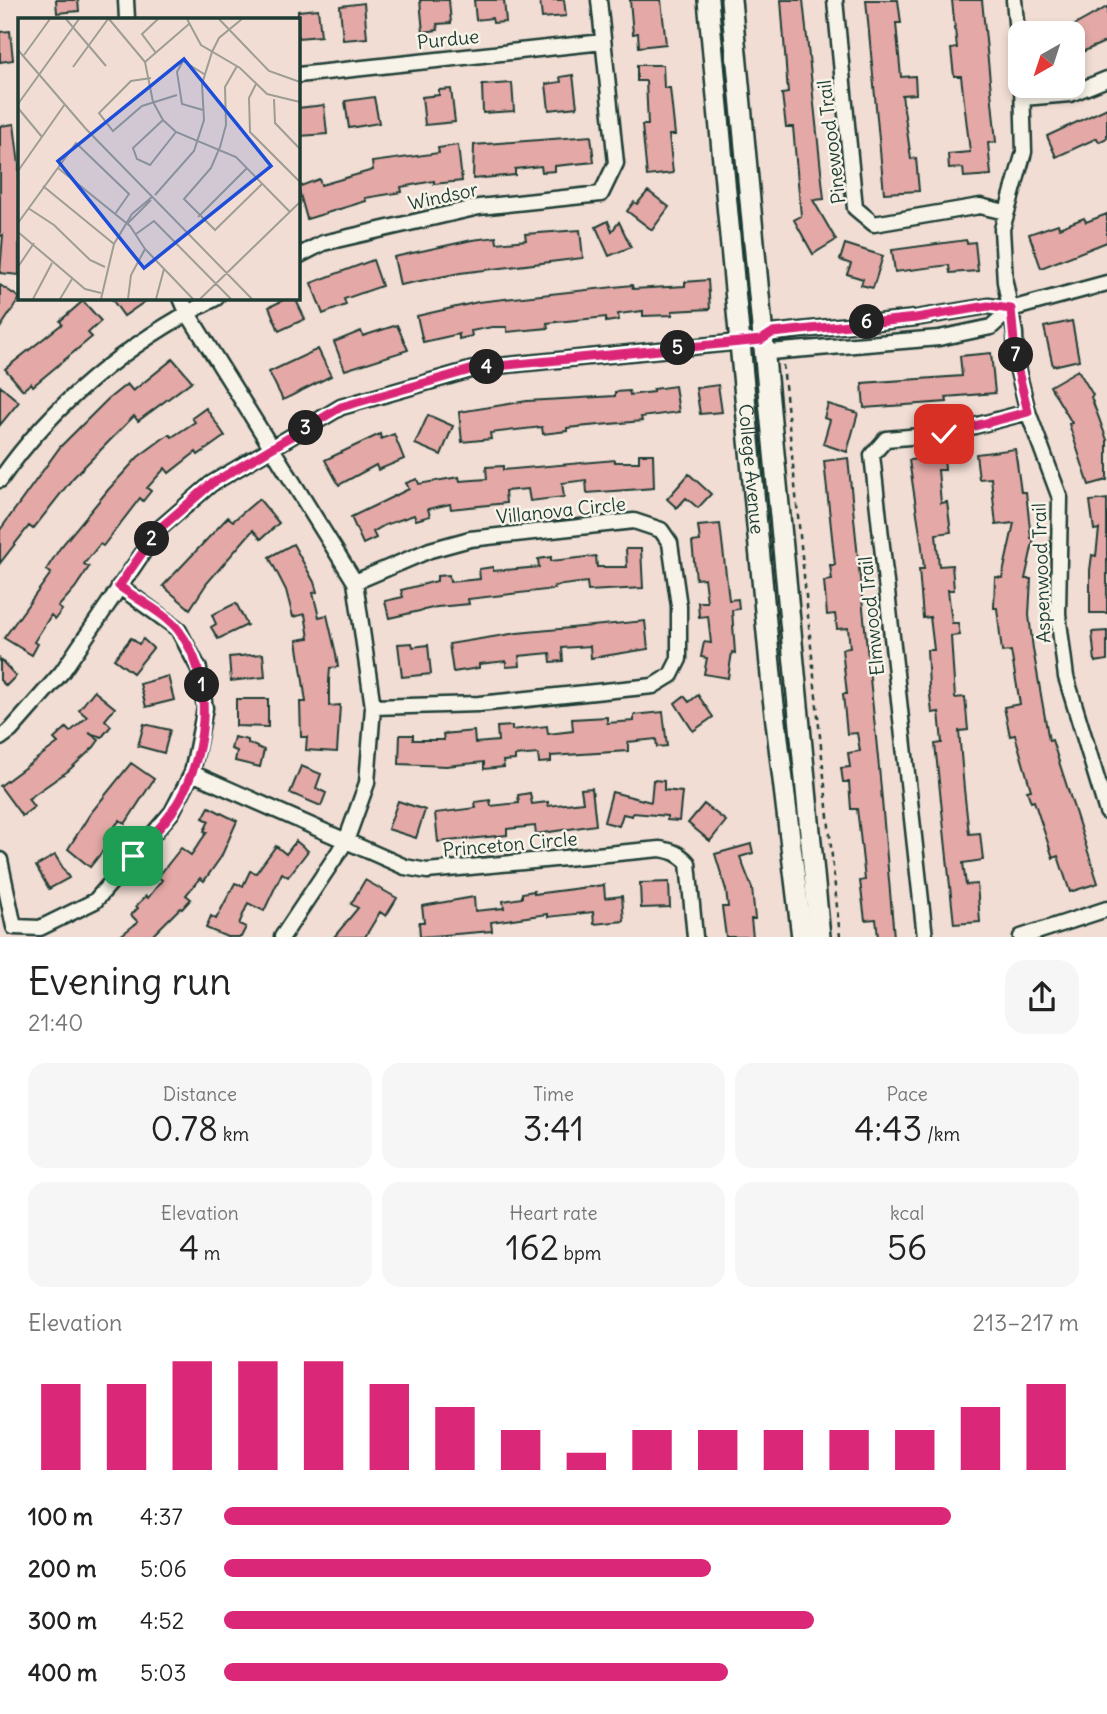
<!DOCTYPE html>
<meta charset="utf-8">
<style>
:root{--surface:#fff;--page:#f6f6f6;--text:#222;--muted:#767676;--accent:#db2777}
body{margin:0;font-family:Delius,sans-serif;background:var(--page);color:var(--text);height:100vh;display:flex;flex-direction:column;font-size:26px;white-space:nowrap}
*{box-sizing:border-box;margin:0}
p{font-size:23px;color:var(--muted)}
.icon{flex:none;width:38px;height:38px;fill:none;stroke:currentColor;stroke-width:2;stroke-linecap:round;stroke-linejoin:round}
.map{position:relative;height:937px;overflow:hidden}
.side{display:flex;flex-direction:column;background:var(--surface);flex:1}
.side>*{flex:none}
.needle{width:46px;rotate:219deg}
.fabs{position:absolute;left:1008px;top:21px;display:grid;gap:14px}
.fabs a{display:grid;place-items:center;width:77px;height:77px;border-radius:14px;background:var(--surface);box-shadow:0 4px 10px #0003;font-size:35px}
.pin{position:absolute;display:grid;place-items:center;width:60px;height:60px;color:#fff;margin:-30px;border-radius:14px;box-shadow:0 4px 10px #0006}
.km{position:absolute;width:35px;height:35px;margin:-18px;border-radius:50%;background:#222;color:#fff;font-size:19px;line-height:35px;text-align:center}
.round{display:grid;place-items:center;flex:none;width:74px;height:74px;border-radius:21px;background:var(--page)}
.overview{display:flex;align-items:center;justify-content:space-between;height:119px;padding:0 28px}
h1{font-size:38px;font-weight:600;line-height:52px}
.metrics{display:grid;grid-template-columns:repeat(3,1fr);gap:10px;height:119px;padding:7px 28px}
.metrics div{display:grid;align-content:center;border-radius:18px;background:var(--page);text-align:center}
.metrics b{font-size:35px;font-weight:600}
.metrics small{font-size:19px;font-weight:400}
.metrics p{font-size:19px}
.chart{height:196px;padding:14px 28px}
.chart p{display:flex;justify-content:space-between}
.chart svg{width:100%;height:126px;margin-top:7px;stroke:var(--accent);stroke-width:6}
ul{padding:0 28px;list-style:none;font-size:23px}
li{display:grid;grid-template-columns:112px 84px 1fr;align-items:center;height:52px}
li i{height:18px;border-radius:9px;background:var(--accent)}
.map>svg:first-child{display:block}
</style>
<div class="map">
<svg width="1107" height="937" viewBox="0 0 1107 937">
<rect width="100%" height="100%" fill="#f1ddd4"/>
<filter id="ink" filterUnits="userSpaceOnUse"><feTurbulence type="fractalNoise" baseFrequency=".0143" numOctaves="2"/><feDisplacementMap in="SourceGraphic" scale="14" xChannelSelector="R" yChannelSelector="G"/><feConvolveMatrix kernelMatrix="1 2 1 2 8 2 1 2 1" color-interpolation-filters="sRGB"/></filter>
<g filter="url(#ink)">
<path fill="#e4a9a6" stroke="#1f3d34" stroke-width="2" d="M56 0H78L79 11 57 13Z
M420 0H449L451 23 437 24 438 30 423 32Z
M474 0H504L506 22 493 23 492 18 476 20Z
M540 0H564L566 16 542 18Z
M630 0H661L666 44 639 47 638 33 633 34Z
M781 0H803L824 199 813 200 836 240 813 254 794 220 801 216 793 127H786L782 94 788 93Z
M866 0H898L901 23H896L901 77 915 76 916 94 902 95 911 159 916 158 919 191 884 193Z
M952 0H982L996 142 988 143 991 175 964 177 963 168 949 169 948 154 970 152 961 76H954L951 49 957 48Z
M364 3 367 38 343 40 340 6Z
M1107 7V41L1073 56V26Z
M318 9 321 36 298 38V11Z
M10 31 13 60 0 62V32Z
M637 65H663L664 88H670L675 135H669L673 173 647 176 642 125H648L646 81H637Z
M573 75 577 107 549 110 546 84 561 82 560 77Z
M512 83 514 111 483 113 482 85Z
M451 89 455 122 425 125 422 97 439 95V90Z
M374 97 379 123 349 128 345 101Z
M324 105 327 134 300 136 298 108Z
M1107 108V138L1099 142 1097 138 1056 157 1047 136Z
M14 124 19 165V275L0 273 3 235 0 236V126Z
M591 136 594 162 555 166V171L542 172 541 166 515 169V175L473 179 474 145Z
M458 145 462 181 434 184V181L401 187 402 192 365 198 366 201 307 219 298 187 319 179 321 185 373 170 372 162 439 153 438 148Z
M648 191 669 207 652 230 627 211 634 202 637 204Z
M1107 214V242L1041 268 1029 234 1058 224 1059 228 1084 218 1086 222Z
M608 221 612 231 619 222 631 247 609 256 596 227Z
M580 230 583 258 460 273 400 285 394 257 472 240 496 237 497 243 526 240 525 234Z
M966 240 967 243 975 242 978 271 950 273 949 265 895 272 892 250Z
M845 244 883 256 873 288 861 285 863 279 847 274 851 264 840 260Z
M373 260 382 286 344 299 346 305 323 314 311 283Z
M708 280 710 309 672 311V315L643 316V311L618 314 619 320 606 322V317L547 323 548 328 507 332V327H492L471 331 472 336 459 339V334L423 342 417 316 478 302 632 285 633 289 685 286V282Z
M0 285 20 298 0 328Z
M111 298H150L124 316Z
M281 298H295L305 319 279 331 269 307 282 301Z
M83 301 101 321 88 333 92 337 33 386 31 383 23 390 5 369 62 324 60 321Z
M1072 321 1079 360 1053 366 1044 327Z
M397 325 408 350 345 370 334 342 361 331 363 336Z
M318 349 331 376 283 400 269 372Z
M991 353 995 393 946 397 947 402 864 408 862 383 962 376 960 356Z
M173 359 192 381 138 421 134 416 73 478 33 529 29 526 0 563V530L60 447 107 400 127 384 133 391Z
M1078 370 1093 395 1091 397 1107 440V480L1089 485 1069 424 1072 423 1050 386Z
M718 385 722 412 700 414 696 388Z
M0 386 19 402 0 425Z
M675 386 679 412 641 417 642 421 567 428V431L543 434 542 427 490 433 491 439 462 442 459 412 527 401 615 396V392L629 391 630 395 653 392V389Z
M828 404 858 413 847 452 823 444 830 420 824 418Z
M206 408 225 436 198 455 196 452 169 473 165 468 147 488 151 491 143 501 140 498 103 546 100 544 84 564 89 567 75 588 58 607 62 610 55 619 51 615 34 642 38 644 32 655 4 638 51 573 46 570 60 548 108 490 138 457 169 434 172 437 195 422 192 418Z
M428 415 453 426 441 455 415 444Z
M380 434 381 439 394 434 404 459 378 470 376 465 339 485 325 460Z
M1015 449 1021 492H1026L1031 538H1034L1025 579H1031L1029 615 1033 649 1049 741 1052 740 1098 883 1070 892 1058 856 1053 858 1034 801 1031 802 1027 791 1031 790 1015 735 1010 736 1004 707 1020 704 1011 651 1002 652 997 608H994L995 577 1002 578 1014 523 996 525 991 478 979 479 976 454Z
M639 454H653L654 488 587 493 586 480 562 483 564 497 530 501 528 489 505 491 506 503 451 509 450 504 428 509 430 516 416 520 414 515 385 525 373 532 376 538 363 544 351 517 409 489 406 483 417 479 419 484 459 477 460 481 487 479 486 467 503 466V470L615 460V462H639Z
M944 457 945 470H938L941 503 947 502 951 532 936 534 939 566 952 565 954 590H948L952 623H958L960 635 951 636 955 698 965 697 968 730 959 731 964 789 969 834 980 833 983 860 963 863 966 885 977 884 980 922 954 924 935 744 942 743 939 712 932 713 929 686 927 650H934L930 617 923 618 919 569H924L922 547 909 460Z
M848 458 880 778 894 937H878L876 919 865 920 860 881 865 880 859 825 857 809H851L849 782H843L841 768 850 767 848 753 860 751 857 733 847 734 843 694H847L842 649 850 648 848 628 837 629 835 614 827 615 824 581 832 580 830 565H835L824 461Z
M689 474 711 494 698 508 686 498 677 508 667 499Z
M259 499 279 523 261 539 253 530 207 583 190 609 163 586 228 517 233 521Z
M1107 499V613H1090V570L1092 555 1096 556 1099 529 1094 530 1090 501Z
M720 524 729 600 738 599 739 609 732 610 735 653 732 652 728 678 704 674 707 658 701 657 704 642 711 643 708 616 699 617 698 602H707L704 578 696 579 692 542 700 541 698 526Z
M293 544 314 582 317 592 313 593 319 617 327 615 336 654 338 667 330 668 329 681V706L340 705 337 752 306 750 307 737H301L300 702H306L297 640 309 638 305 614 293 617 286 590 269 557Z
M626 549H641L643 588 588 591 587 582 554 586 555 589 468 599 469 604 437 607 389 618 385 601 403 597 401 590 437 581V576L449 575 450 582 480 579 479 569 493 567V571L539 567 538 559 551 557V561L596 556 597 567H627Z
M236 603 247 625 218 639 211 627 216 624 212 615Z
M645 621 648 649 591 658 590 646 562 648 563 661 551 662 550 653 519 656 520 666 506 667V661L479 664V668L453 672 449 644 517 633Z
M1107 631V660L1095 662 1092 632Z
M131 638 139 644 143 639 153 648 133 673 114 659Z
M412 643 413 647 428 645 431 674 402 677 398 644Z
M263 654 265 677 231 681 229 657Z
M0 659 16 676 6 686 0 680Z
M168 676 174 700 146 707 140 684Z
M94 691 115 708 105 720 111 726 102 737 89 733 99 740 94 747 68 771 28 799 34 807 22 816 0 786 58 743 54 739 66 728 70 732 87 717 79 710Z
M698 695 713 717 693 731 675 703 684 696 689 702Z
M236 699H268V727L236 726Z
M663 712 667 746 657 747 656 739 628 742V751L551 756V762L539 763 538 754 515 756V760L503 761 504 767 484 769V762L446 766 399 764 400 735H413V740H444L443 734 474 731 475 743 498 741 497 727 512 726V730L547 726 548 734 573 731 572 719 607 717V723L634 721V715Z
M144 724 170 730 164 753 138 746Z
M234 737 248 740V743L264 750 260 767 235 761 237 751 231 749Z
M131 763 154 779 125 824 120 820 104 839 109 843 90 867 68 849 90 814Z
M301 766 321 774 316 788 326 793 321 806 290 793Z
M653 780 664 781V790L682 792 679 821 667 820V816L633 813 632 816 623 814 619 826 604 822 612 792 651 802Z
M592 788 596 825 536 834 535 826 507 829V835L438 842 435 813 476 808 475 802 490 800 491 806 519 803 518 795 530 793 532 804 548 802V806L583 802 581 789Z
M398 801 425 810 416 838 388 829Z
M704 804 726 821 710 841 688 823Z
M209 807 237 821 221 857 204 881 200 878 186 895 191 899 182 909 180 908 151 937H119L138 922 131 915 138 908 136 906 146 896 148 898 162 880 158 877 181 848 191 855 207 832 204 831 209 821 203 818Z
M296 841 308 851 288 877 282 873 264 911 248 903 239 924 246 927 241 937H227L206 928 211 916 216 919 235 883 243 886 250 871 256 873 276 846 286 854Z
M751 844 753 853 740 857 752 888 755 919H751L753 937H726L722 907H728L726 890 715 854Z
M55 855 69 878 49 889 36 866Z
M365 880 397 898 386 916 380 912 365 937H334L358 908 351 904Z
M669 882 670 907 641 908 640 883Z
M604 885 605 898 622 896 624 921 594 924 593 912 548 917V914L491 922 492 931 420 937 419 922H424L422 906 474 897 475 911 504 908 503 901 522 898V893L534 891V894Z"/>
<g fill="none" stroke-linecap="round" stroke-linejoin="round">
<g stroke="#1f3d34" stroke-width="19">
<path id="minor" d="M126 0 127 19
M835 0 855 208 874 224 980 206 1005 212
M1014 0 1020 67
M298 75 603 42
M1022 86 1024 152 1002 229 1005 282 1015 333 1016 363 1028 412 1060 498 1058 614 1066 677 1107 812
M1023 98 1070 94 1107 79
M298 256 323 243 479 207 601 194 616 163 599 0
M181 298 187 312 355 582 373 707 367 783 346 841 282 937
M1011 309 991 327 939 338 770 352 762 340 772 333 916 318 988 306 1011 309 1107 283
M0 480C55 401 131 341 216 298
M355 582 430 550 470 539 634 521 661 530 670 543 679 606V659L671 675 653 686 479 704 373 707
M0 738 11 730 62 672 159 529 211 484 341 407 477 368 741 342
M192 773 405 867 427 871 660 849C672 851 679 853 688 863L695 937
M0 860 14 927 40 928 95 901 172 812 192 773 205 708 199 669 178 629 119 586
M925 937 872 455 886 439 944 434 1028 412
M1021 937 1107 909"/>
</g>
<g stroke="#1f3d34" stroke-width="24">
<g id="secondary">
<path id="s1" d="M708 0 773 697 802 937"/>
<path d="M731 0 820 937"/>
</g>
</g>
<path stroke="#1f3d34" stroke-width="2.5" stroke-dasharray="5 5" stroke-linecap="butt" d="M783 365 840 937"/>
<use href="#minor" stroke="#f7f3e8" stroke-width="14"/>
<use href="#secondary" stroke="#f7f3e8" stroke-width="19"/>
</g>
</g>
<g fill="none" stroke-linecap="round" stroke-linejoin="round" filter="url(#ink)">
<g stroke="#fff" stroke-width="14">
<path id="route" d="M133 856C146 842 161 828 172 812 206 760 218 683 179 631 168 615 135 598 119 586L159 529 211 484 341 407 477 368 761 340 772 333 916 318 988 306 1011 309 1016 363 1028 412 944 434"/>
</g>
<use href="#route" stroke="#db2777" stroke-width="9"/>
</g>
<g text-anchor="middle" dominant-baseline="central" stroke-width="5" stroke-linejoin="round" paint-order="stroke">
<g font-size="19" fill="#1f3d34" stroke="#f7f3e8">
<text transform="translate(448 39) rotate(-6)">Purdue</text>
<text transform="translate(831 142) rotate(-97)">Pinewood Trail</text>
<text transform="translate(443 196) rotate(-12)">Windsor</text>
<text stroke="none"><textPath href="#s1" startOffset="471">College Avenue</textPath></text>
<text transform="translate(561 510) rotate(-6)">Villanova Circle</text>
<text transform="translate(1041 573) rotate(-92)">Aspenwood Trail</text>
<text transform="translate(871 616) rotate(-96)">Elmwood Trail</text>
<text transform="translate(510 844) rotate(-5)">Princeton Circle</text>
</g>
</g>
<g transform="translate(18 18)">
<rect width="282" height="282" fill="#f1ddd4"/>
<path fill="none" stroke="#9d9d94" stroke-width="2" d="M48 1 88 48M91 1 127 44 135 84 145 102 158 114 218 139 272 194M169 1 183 27 222 50 249 76 282 84M201 1 251 53 282 64M0 32 68 111 234 281M138 35 124 16 140 1M6 37 32 1M127 44 171 6M219 48 207 69 208 107 202 129 193 150 166 181 197 212 244 166M55 49 90 1M133 60 113 63 81 95 95 113 124 88 159 77M238 66 231 80 232 114 282 164M256 81 257 105 282 131M0 86 61 1M0 90 24 119M185 92 164 86 159 54 165 43 186 56M145 102 115 130 119 141 132 147 158 114M40 150 112 208 127 231 175 281M0 153 47 86M25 168 96 226M137 177 176 133 186 102 184 66 194 34 201 20 224 1M10 190 36 207 72 242 87 249M180 199 229 150M0 205 58 125 111 176 97 196M110 205 133 182M0 214 67 271 83 275M118 216 136 203 213 281M0 249 16 225M15 281 34 245M42 281 54 261M83 281 96 226 114 196 134 179M110 281 113 257 127 231M138 281 146 251M182 281 282 184"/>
<path fill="#1d4ed8" fill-opacity="0.15" stroke="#1d4ed8" stroke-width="3.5" d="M166 41 253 148 126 250 40 143Z"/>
<rect width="282" height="282" fill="none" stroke="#1f3d34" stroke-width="3.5"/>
</g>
</svg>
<div class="fabs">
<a><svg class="needle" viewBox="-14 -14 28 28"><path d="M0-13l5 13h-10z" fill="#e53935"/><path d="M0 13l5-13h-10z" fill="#767676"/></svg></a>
</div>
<div class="pin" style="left:133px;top:856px;background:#1e9e55"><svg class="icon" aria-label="arrive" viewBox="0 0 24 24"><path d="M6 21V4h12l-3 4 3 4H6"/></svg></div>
<div class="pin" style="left:944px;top:434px;background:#d93025"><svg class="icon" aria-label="check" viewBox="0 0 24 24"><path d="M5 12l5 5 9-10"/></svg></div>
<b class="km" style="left:202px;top:685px">1</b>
<b class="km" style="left:152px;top:539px">2</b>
<b class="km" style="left:306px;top:428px">3</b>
<b class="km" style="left:487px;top:367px">4</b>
<b class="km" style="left:678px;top:348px">5</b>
<b class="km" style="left:867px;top:322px">6</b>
<b class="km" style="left:1016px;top:355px">7</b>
</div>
<section class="side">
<div class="overview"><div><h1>Evening run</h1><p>21:40</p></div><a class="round"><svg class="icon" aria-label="share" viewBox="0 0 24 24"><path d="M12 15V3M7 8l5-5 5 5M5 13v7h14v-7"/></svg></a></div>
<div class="metrics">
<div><p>Distance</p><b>0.78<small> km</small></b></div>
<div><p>Time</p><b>3:41</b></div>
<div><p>Pace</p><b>4:43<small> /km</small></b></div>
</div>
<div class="metrics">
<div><p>Elevation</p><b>4<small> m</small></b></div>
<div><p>Heart rate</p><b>162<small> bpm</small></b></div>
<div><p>kcal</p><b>56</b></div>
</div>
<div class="chart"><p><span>Elevation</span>213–217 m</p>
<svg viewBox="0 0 160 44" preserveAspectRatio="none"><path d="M5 44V14M15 44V14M25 44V6M35 44V6M45 44V6M55 44V14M65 44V22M75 44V30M85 44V38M95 44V30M105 44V30M115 44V30M125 44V30M135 44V30M145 44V22M155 44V14"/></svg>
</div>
<ul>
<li><b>100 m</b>4:37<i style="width:85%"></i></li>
<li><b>200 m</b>5:06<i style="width:57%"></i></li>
<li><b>300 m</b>4:52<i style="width:69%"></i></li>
<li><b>400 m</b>5:03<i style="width:59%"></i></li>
</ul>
</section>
